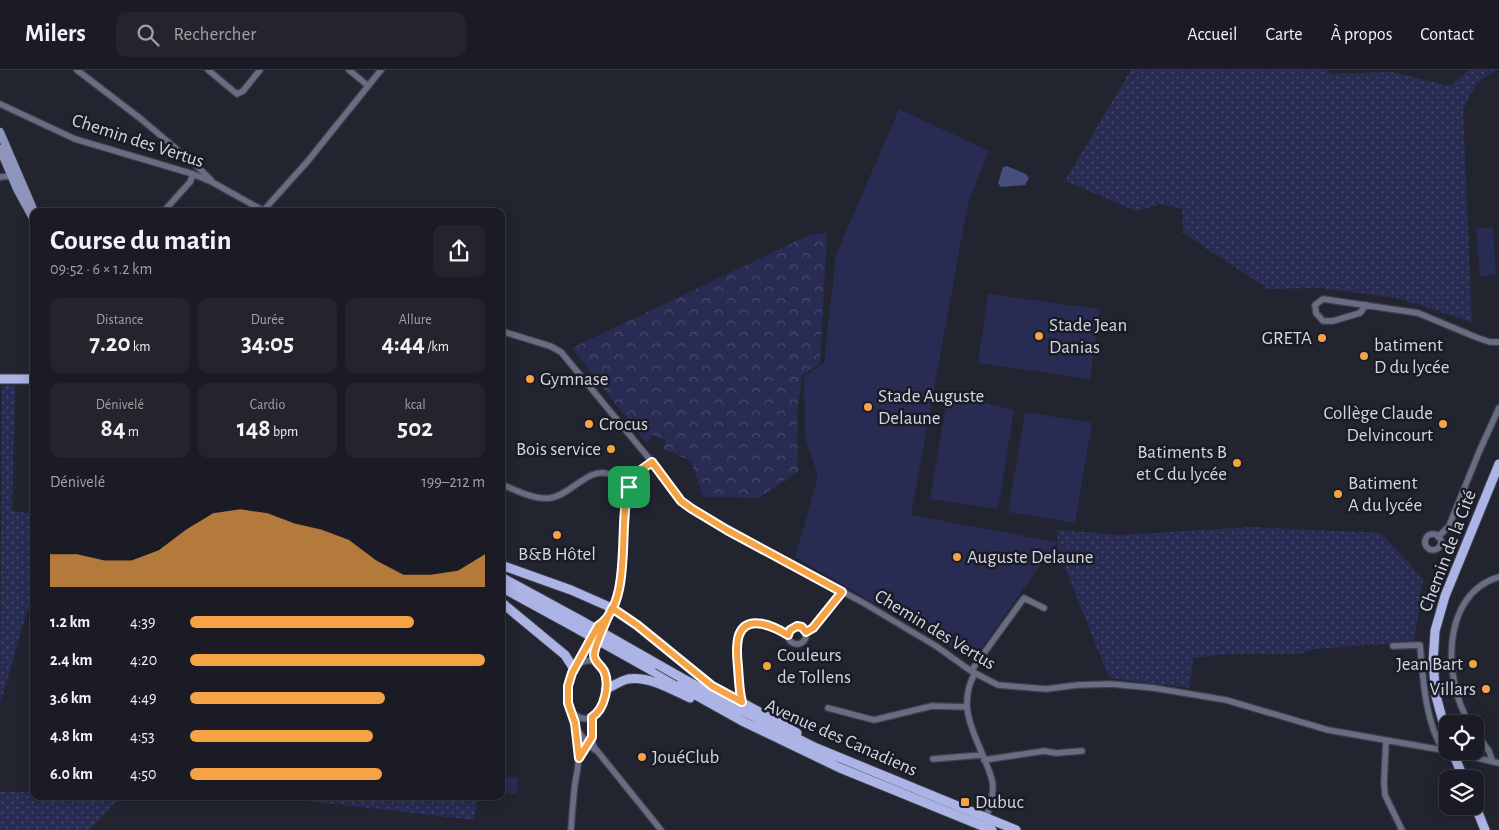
<!DOCTYPE html>
<html lang="fr">
<meta charset="utf-8">
<style>
:root{--surface:#1a1b24;--page:#23242c;--text:#f1f3f6;--muted:#9fa1a6;--line:#383941;--accent:#f5a345}
body{margin:0;font-family:"Alegreya Sans",sans-serif;background:var(--page);color:var(--text);height:100vh;display:flex;flex-direction:column;font-size:19px;white-space:nowrap}
*{box-sizing:border-box;margin:0}
p{font-size:16px;color:var(--muted)}
.icon{flex:none;width:28px;height:28px;fill:none;stroke:currentColor;stroke-width:2;stroke-linecap:round;stroke-linejoin:round}
.map{position:relative;flex:1;overflow:hidden}
.drawer{position:absolute;left:30px;top:138px;width:475px;height:592px;display:flex;flex-direction:column;background:var(--surface);border-radius:10px;box-shadow:0 2px 12px #0003,0 0 0 1px var(--line)}
.drawer>*{flex:none}
.buttons{position:absolute;left:1439px;top:645px;display:grid;gap:10px}
.buttons a{display:grid;place-items:center;width:45px;height:45px;border-radius:10px;background:var(--surface);box-shadow:0 2px 12px #0003,0 0 0 1px var(--line);font-size:25px}
.pin{position:absolute;display:grid;place-items:center;width:42px;height:42px;color:#fff;margin:-21px;border-radius:10px;box-shadow:0 2px 8px #0006}
.round{display:grid;place-items:center;flex:none;width:52px;height:52px;border-radius:10px;background:var(--page)}
.summary{display:flex;align-items:center;justify-content:space-between;height:85px;padding:0 20px}
h1{font-size:28px;font-weight:700;line-height:38px}
.figures{display:grid;grid-template-columns:repeat(3,1fr);gap:8px;height:85px;padding:5px 20px}
.figures div{display:grid;align-content:center;border-radius:10px;background:var(--page);text-align:center}
.figures b{font-size:25px;font-weight:700}
.figures small{font-size:14px;font-weight:400}
.figures p{font-size:14px}
.chart{height:140px;padding:10px 20px}
.chart p{display:flex;justify-content:space-between}
.chart svg{width:100%;height:90px;margin-top:5px;fill:var(--accent);opacity:.7}
ul{padding:0 20px;list-style:none;font-size:16px}
li{display:grid;grid-template-columns:80px 60px 1fr;align-items:center;height:38px}
li i{height:12px;border-radius:6px;background:var(--accent)}
header{display:flex;align-items:center;gap:30px;box-sizing:border-box;height:70px;padding:0 25px;background:var(--surface);border-bottom:1px solid var(--line)}
header strong{font-size:24px}
nav{display:flex;gap:28px;margin-inline-start:auto;font-size:18px}
.search{width:350px;height:45px;background:var(--page);display:flex;align-items:center;gap:12px;box-sizing:border-box;padding:0 18px;border-radius:10px;color:var(--muted);font-size:19px}
.map>svg:first-child{display:block}
</style>
<header>
<strong>Milers</strong>
<div class="search"><svg class="icon" aria-label="search" viewBox="0 0 24 24"><circle cx="10" cy="10" r="6"/><path d="M15 15l6 6"/></svg>Rechercher</div>
<nav><a>Accueil</a><a>Carte</a><a>À propos</a><a>Contact</a></nav>
</header>
<div class="map">
<svg width="1499" height="760" viewBox="0 0 1499 760">
<defs>
<pattern id="grass-dots" width="8" height="8" patternUnits="userSpaceOnUse" patternTransform="scale(1.25)"><rect width="8" height="8" fill="#282c53"/><path d="M2 2h.1M6 6h.1" fill="none" stroke="#464a6b" stroke-width="1.8" stroke-linecap="round"/></pattern>
<pattern id="park-crowns" width="20" height="18" patternUnits="userSpaceOnUse" patternTransform="scale(1.25)"><rect width="20" height="18" fill="#282c53"/><path d="M2 6a3 3 0 1 1 6 0M12 15a3 3 0 1 1 6 0" fill="none" stroke="#464a6b"/></pattern>
</defs>
<rect width="100%" height="100%" fill="#222430"/>
<path fill="url(#grass-dots)" d="M1131 0H1326L1333 4 1392 2 1450 16 1469 0H1496C1477 11 1471 21 1463 41L1472 252 1397 228 1320 218 1268 219 1183 163 1182 139 1163 134 1136 141 1065 111Z
M15 315 12 441 34 444V517L0 635 2 316Z
M1253 457 1381 463 1423 509 1414 572 1314 579 1300 584H1229L1193 588 1190 618 1109 608 1058 480 1057 460 1120 465Z
M0 722H34V726H122L89 760H0Z
M478 726 474 750 307 731 197 727Z"/>
<path fill="url(#park-crowns)" d="M827 163 820 294 802 305 797 344 798 402 758 428 703 427 691 391 663 379 666 371 652 365 647 374 572 278 809 165Z"/>
<path fill="#282c53" d="M899 39 989 81 968 133 966 141 968 142 965 149 911 445 1057 472 973 590 795 487 818 407 805 367 804 306 824 293 836 185Z
M1493 157 1496 205 1480 206 1476 158Z
M988 224 1100 239 1090 309 978 293Z
M947 329 974 330 1014 340 998 439 930 429Z
M1025 342 1092 353 1075 453 1008 442Z
M501 706 518 708 516 724 501 722Z"/>
<path fill="#464e7f" d="M1007 96 1026 104 1029 108 1025 115 1001 117 998 113 1003 97Z"/>
<g fill="none" stroke-linecap="round" stroke-linejoin="round">
<g stroke="#3e404c" stroke-width="8">
<path id="street" d="M77 0 141 49 199 98 211 110
M208 0 237 24 243 21 260 0
M349 0 367 15
M0 34 75 69 193 104 212 112 264 141
M0 107 11 106
M164 141 190 112 193 104
M263 141 307 92 381 0
M1366 235 1360 243 1333 251H1323L1316 243 1315 235 1323 229 1418 243 1478 268 1490 272H1499
M501 261 550 276 561 282 652 392 681 431 727 460 862 532 936 576 971 601 998 615 1046 619 1078 615 1111 614 1154 618 1226 630 1328 660 1448 681
M501 414C515 420 534 430 550 428 570 426 589 396 609 404 616 407 622 413 629 417
M1425 472a8 8 0 1 1 16 0a8 8 0 1 1-16 0Z
M1438 467 1449 456 1479 382 1499 338
M788 565a9 9 0 1 1 18 0a9 9 0 1 1-18 0Z
M806 562 813 558 842 522
M1393 576 1420 575C1423 608 1425 651 1443 680
M598 593 594 584 595 577 603 560 604 552 617 526 622 500 626 424 634 408 638 402 652 392
M578 594 593 564
M971 601 1024 528 1044 538
M975 603C953 642 982 673 992 710 995 722 990 737 986 748
M742 632C739 621 739 609 738 597 738 588 736 574 739 565 747 543 775 557 788 565
M828 638 874 650 932 636 967 637
M569 639C572 643 575 646 581 648 605 654 614 603 598 593 593 590 588 590 583 592 578 593 575 597 573 602 563 623 570 634 575 654 578 664 577 677 578 688 579 696 576 706 575 714 573 730 572 745 571 760
M592 647 591 667 594 677 661 760
M1470 654C1443 611 1440 524 1499 507
M575 657 588 674 595 680
M1475 662 1489 681 1492 690
M1386 671 1384 713 1385 725 1402 760
M1451 682 1499 693
M1477 687 1481 672
M579 688 589 671
M933 689 982 685
M984 690 1044 681 1056 683 1082 681"/>
</g>
<g stroke="#3e404c" stroke-width="9">
<path id="secondary" d="M0 62 34 141
M0 79 17 119 34 150"/>
</g>
<g stroke="#3e404c" stroke-width="11">
<path id="primary" d="M0 309H34
M501 495 571 520 612 538 637 555 712 616 797 663
M501 507 580 550
M501 517 576 558
M501 532 565 585 574 599
M651 600 744 652 840 698 992 760
M680 607 741 640 814 677 1016 760
M606 619C613 616 620 611 628 609 649 606 671 619 690 628
M1448 670 1436 626 1433 593 1435 561 1445 526 1499 394
M1452 681 1464 709
M1475 735 1485 760"/>
</g>
<use href="#street" stroke="#686d84" stroke-width="5.5"/>
<use href="#secondary" stroke="#8e95ba" stroke-width="8"/>
<use href="#primary" stroke="#abb4e4" stroke-width="9"/>
<g stroke="#3e404c" stroke-width="11" stroke-linecap="butt">
<path id="primary-bridge" d="M580 550 680 607
M576 558 651 600"/>
</g>
<use href="#primary-bridge" stroke="#abb4e4" stroke-width="9"/>
</g>
<g fill="none" stroke-linecap="round" stroke-linejoin="round">
<g stroke="#fff" stroke-width="10">
<path id="route" d="M629 417C617 454 634 532 598 556L572 603 568 616V633L575 653 579 688 592 667V647C605 639 610 614 604 601 601 595 594 592 594 585 594 576 608 547 612 538L637 555 712 616 742 632C739 621 739 609 738 597 737 588 736 574 739 565 747 543 775 557 788 565L790 560 797 556 802 557 806 562 813 558 842 522 727 460 692 439 681 431 652 392 638 402 629 417"/>
</g>
<use href="#route" stroke="#f5a345" stroke-width="6"/>
</g>
<g fill="#f5a345" stroke="#191b26" stroke-width="2">
<circle cx="1039" cy="266" r="5"/>
<circle cx="1322" cy="268" r="5"/>
<circle cx="1364" cy="286" r="5"/>
<circle cx="530" cy="309" r="5"/>
<circle cx="868" cy="337" r="5"/>
<circle cx="589" cy="354" r="5"/>
<circle cx="1443" cy="354" r="5"/>
<circle cx="611" cy="379" r="5"/>
<circle cx="1237" cy="393" r="5"/>
<circle cx="1338" cy="424" r="5"/>
<circle cx="557" cy="465" r="5"/>
<circle cx="957" cy="487" r="5"/>
<circle cx="1473" cy="594" r="5"/>
<circle cx="767" cy="596" r="5"/>
<circle cx="1486" cy="619" r="5"/>
<circle cx="642" cy="687" r="5"/>
<rect x="960" y="727" width="10" height="10" rx="2.5"/>
</g>
<g text-anchor="middle" dominant-baseline="central" stroke-width="5" stroke-linejoin="round" paint-order="stroke">
<g font-size="19" fill="#d4d6de" stroke="#191b26">
<text transform="translate(138 71) rotate(18)">Chemin des Vertus</text>
<text transform="translate(1448 481) rotate(-69)">Chemin de la Cité</text>
<text transform="translate(935 560) rotate(31)">Chemin des Vertus</text>
<text transform="translate(841 668) rotate(24)">Avenue des Canadiens</text>
</g>
<g font-size="19" fill="#d4d6de" stroke="#191b26" text-anchor="start">
<text x="1049" y="255">Stade Jean<tspan x="1049" dy="22">Danias</tspan></text>
<text x="1312" y="268" text-anchor="end">GRETA</text>
<text x="1374" y="275">batiment<tspan x="1374" dy="22">D du lycée</tspan></text>
<text x="540" y="309">Gymnase</text>
<text x="878" y="326">Stade Auguste<tspan x="878" dy="22">Delaune</tspan></text>
<text x="1433" y="343" text-anchor="end">Collège Claude<tspan x="1433" dy="22">Delvincourt</tspan></text>
<text x="599" y="354">Crocus</text>
<text x="601" y="379" text-anchor="end">Bois service</text>
<text x="1227" y="382" text-anchor="end">Batiments B<tspan x="1227" dy="22">et C du lycée</tspan></text>
<text x="1348" y="413">Batiment<tspan x="1348" dy="22">A du lycée</tspan></text>
<text x="557" y="484" text-anchor="middle">B&amp;B Hôtel</text>
<text x="967" y="487">Auguste Delaune</text>
<text x="777" y="585">Couleurs<tspan x="777" dy="22">de Tollens</tspan></text>
<text x="1463" y="594" text-anchor="end">Jean Bart</text>
<text x="1476" y="619" text-anchor="end">Villars</text>
<text x="652" y="687">JouéClub</text>
<text x="975" y="732">Dubuc</text>
</g>
</g>
</svg>
<div class="buttons">
<a><svg class="icon" aria-label="locate" viewBox="0 0 24 24"><circle cx="12" cy="12" r="6"/><path d="M12 2v4M12 18v4M2 12h4M18 12h4"/></svg></a>
<a><svg class="icon" aria-label="layers" viewBox="0 0 24 24"><path d="M12 4l9 5-9 5-9-5zM3 14l9 5 9-5"/></svg></a>
</div>
<div class="pin" style="left:629px;top:417px;background:#1e9e55"><svg class="icon" aria-label="arrive" viewBox="0 0 24 24"><path d="M6 21V4h12l-3 4 3 4H6"/></svg></div>
<section class="drawer">
<div class="summary"><div><h1>Course du matin</h1><p>09:52 · 6 × 1.2 km</p></div><a class="round"><svg class="icon" aria-label="share" viewBox="0 0 24 24"><path d="M12 15V3M7 8l5-5 5 5M5 13v7h14v-7"/></svg></a></div>
<div class="figures">
<div><p>Distance</p><b>7.20<small> km</small></b></div>
<div><p>Durée</p><b>34:05</b></div>
<div><p>Allure</p><b>4:44<small> /km</small></b></div>
</div>
<div class="figures">
<div><p>Dénivelé</p><b>84<small> m</small></b></div>
<div><p>Cardio</p><b>148<small> bpm</small></b></div>
<div><p>kcal</p><b>502</b></div>
</div>
<div class="chart"><p><span>Dénivelé</span>199–212 m</p>
<svg viewBox="0 0 160 44" preserveAspectRatio="none"><path d="M0 44V28L10 28L20 31L30 31L40 26L50 16L60 8L70 6L80 8L90 13L100 16L110 21L120 31L130 38L140 38L150 36L160 28V44z"/></svg>
</div>
<ul>
<li><b>1.2 km</b>4:39<i style="width:76%"></i></li>
<li><b>2.4 km</b>4:20<i style="width:100%"></i></li>
<li><b>3.6 km</b>4:49<i style="width:66%"></i></li>
<li><b>4.8 km</b>4:53<i style="width:62%"></i></li>
<li><b>6.0 km</b>4:50<i style="width:65%"></i></li>
</ul>
</section>
</div>
